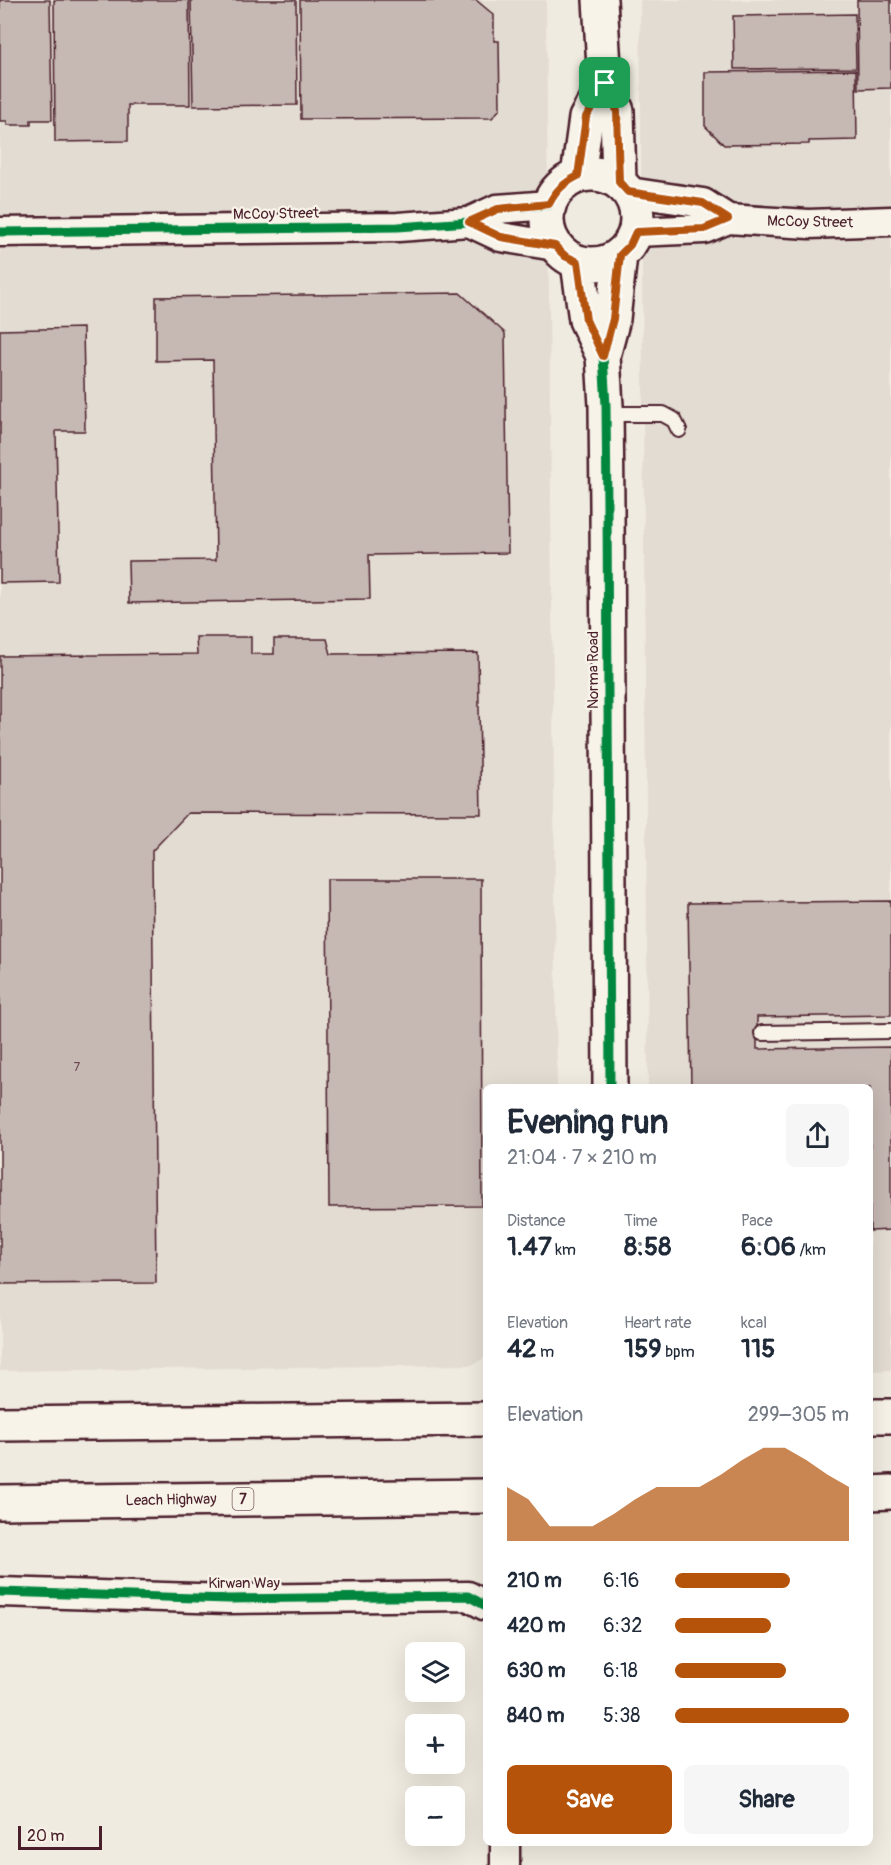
<!DOCTYPE html>
<meta charset="utf-8">
<style>
:root{--surface:#fff;--page:#f6f6f7;--text:#1f2937;--muted:#747a83;--accent:#b45309}
body{margin:0;font-family:Pangolin,sans-serif;background:var(--page);color:var(--text);height:100vh;display:flex;flex-direction:column;font-size:22px;white-space:nowrap}
*{box-sizing:border-box;margin:0}
p{font-size:20px;color:var(--muted)}
.icon{flex:none;width:33px;height:33px;fill:none;stroke:currentColor;stroke-width:2;stroke-linecap:round;stroke-linejoin:round}
.map{position:relative;flex:1;overflow:hidden}
.side{position:absolute;left:483px;top:1084px;width:390px;height:762px;display:flex;flex-direction:column;background:var(--surface);border-radius:9px;box-shadow:0 6px 24px #0002}
.side>*{flex:none}
.tools{position:absolute;left:405px;top:1642px;display:grid;gap:12px}
.tools a{display:grid;place-items:center;width:60px;height:60px;border-radius:9px;background:var(--surface);box-shadow:0 6px 24px #0002;font-size:30px}
.scale{position:absolute;left:18px;bottom:15px;width:84px;box-sizing:border-box;padding-left:6px;border:3px solid #4a1f2b;border-top:0;font-size:16px;line-height:21px;white-space:nowrap;color:#4a1f2b;-webkit-text-stroke:4px #f7f3e8;paint-order:stroke}
.pin{position:absolute;display:grid;place-items:center;width:51px;height:51px;color:#fff;margin:-26px;border-radius:12px;box-shadow:0 3px 9px #0006}
.round{display:grid;place-items:center;flex:none;width:63px;height:63px;border-radius:9px;background:var(--page)}
.overview{display:flex;align-items:center;justify-content:space-between;height:102px;padding:0 24px}
h1{font-size:33px;font-weight:800;line-height:45px}
.figures{display:grid;grid-template-columns:repeat(3,1fr);gap:9px;height:102px;padding:6px 24px}
.figures div{display:grid;align-content:center}
.figures b{font-size:26px;font-weight:800}
.figures small{font-size:16px;font-weight:400}
.figures p{font-size:16px}
.chart{height:168px;padding:12px 24px}
.chart p{display:flex;justify-content:space-between}
.chart svg{width:100%;height:108px;margin-top:6px;fill:var(--accent);opacity:.7}
.button{display:flex;gap:12px;margin-top:auto;padding:12px 24px}
.button a{flex:1;height:69px;border-radius:9px;background:var(--accent);color:#fff;font-size:24px;font-weight:800;line-height:69px;text-align:center}
.button a+a{background:var(--page);color:var(--text)}
ul{padding:0 24px;list-style:none;font-size:20px}
li{display:grid;grid-template-columns:96px 72px 1fr;align-items:center;height:45px}
li i{height:15px;border-radius:8px;background:var(--accent)}
.map>svg:first-child{display:block}
</style>
<div class="map">
<svg width="891" height="1865" viewBox="0 0 891 1865">
<rect width="100%" height="100%" fill="#f0ebe0"/>
<filter id="ink" filterUnits="userSpaceOnUse"><feTurbulence type="fractalNoise" baseFrequency=".0167" numOctaves="2"/><feDisplacementMap in="SourceGraphic" scale="12" xChannelSelector="R" yChannelSelector="G"/><feConvolveMatrix kernelMatrix="1 2 1 2 8 2 1 2 1" color-interpolation-filters="sRGB"/></filter>
<g filter="url(#ink)">
<path fill="#e3dcd2" d="M0 0H546L557 1087 486 1088V1357L472 1365 0 1371Z
M640 0H891V1370L870 1371V1088L648 1087Z"/>
<path fill="#c6b8b3" stroke="#4a1f2b" stroke-width="1.5" d="M0 0H50L52 120H31V125H7V121H0Z
M54 0H189L190 105H128V141L55 142Z
M191 0H296L297 105 193 106Z
M300 0H476L494 15V41H499L500 109 492 118 301 119Z
M857 0H891V88L858 89Z
M855 14 856 68 734 69 733 16Z
M856 70 857 140 809 141V144L724 145 705 126V72Z
M460 293 505 333 508 553 369 555 370 599 129 603 128 561 216 560 213 360 156 361V297Z
M83 328 85 431H56L59 582 0 583V330Z
M196 637H251V654H274V639H327L331 654 478 653 481 814 188 813 152 851 156 1283 0 1284V656L197 654Z
M327 879H481L482 1206 329 1207Z
M891 901V1015L757 1017V1049L891 1047V1230L870 1231V1088H691L688 903Z"/>
<g fill="none" stroke-linecap="round" stroke-linejoin="round">
<g stroke="#4a1f2b" stroke-width="18">
<path id="lane" d="M606 414H663L674 420 679 430
M762 1033 891 1031"/>
</g>
<g stroke="#4a1f2b" stroke-width="33">
<path id="street" d="M629 192 703 203 728 219
M469 222 501 237 555 246
M0 232 398 227 469 222 497 209 549 205
M636 232 704 229 728 219 809 224 891 221
M0 1592 229 1599 468 1596 486 1606
M505 1865V1844"/>
</g>
<g stroke="#4a1f2b" stroke-width="38">
<path id="secondary" d="M600 0 605 83 617 111 619 182
M547 219a45 45 0 1 1 90 0a45 45 0 1 1-90 0Z
M578 176 586 118 605 83
M578 263 586 320 603 356
M610 1088 607 507 606 406 603 356 613 319 620 255"/>
</g>
<g stroke="#4a1f2b" stroke-width="38">
<path id="highway" d="M870 1416H891
M0 1424 486 1419
M870 1493 891 1492
M0 1502 486 1496"/>
</g>
<use href="#lane" stroke="#f7f3e8" stroke-width="14"/>
<use href="#street" stroke="#f7f3e8" stroke-width="28"/>
<use href="#secondary" stroke="#f7f3e8" stroke-width="33"/>
<use href="#highway" stroke="#f7f3e8" stroke-width="33"/>
<g stroke="#f7f3e8" stroke-width="13">
<path id="cycleway" d="M0 232 398 227 469 222 497 209 549 205
M610 1088 607 507 606 406 603 356 613 319 620 255
M0 1592 229 1599 468 1596 486 1606"/>
</g>
<use href="#cycleway" stroke="#00873e" stroke-width="9"/>
</g>
</g>
<g fill="none" stroke-linecap="round" stroke-linejoin="round" filter="url(#ink)">
<g stroke="#fff" stroke-width="12">
<path id="route" d="M605 83 617 111 619 182 628 192 703 203 728 219 704 229 636 232 630 245 620 255 613 319 603 356 586 320 578 262 565 256 555 246 501 237 469 222 498 209 549 204C556 190 564 183 578 176L586 117Z"/>
</g>
<use href="#route" stroke="#b45309" stroke-width="8"/>
</g>
<g text-anchor="middle" dominant-baseline="central" stroke-width="4.5" stroke-linejoin="round" paint-order="stroke">
<g font-size="12" fill="#69454d">
<text x="77" y="1067">7</text>
</g>
<rect fill="#f7f3e8" stroke="#7e5f64" stroke-width="1.5" x="232.5" y="1488" width="21" height="22" rx="4.5"/>
<g font-size="14" font-weight="bold" fill="#4a1f2b">
<text x="243" y="1499">7</text>
</g>
<g font-size="15" fill="#4a1f2b" stroke="#f7f3e8">
<text transform="translate(276 214) rotate(-1)">McCoy Street</text>
<text transform="translate(810 222) rotate(1)">McCoy Street</text>
<text transform="translate(593 670) rotate(-90)">Norma Road</text>
<text transform="translate(171 1500) rotate(-1)">Leach Highway</text>
<text x="244" y="1583">Kirwan Way</text>
</g>
</g>
</svg>
<div class="tools">
<a><svg class="icon" aria-label="layers" viewBox="0 0 24 24"><path d="M12 4l9 5-9 5-9-5zM3 14l9 5 9-5"/></svg></a>
<a>+</a>
<a>−</a>
</div>
<div class="scale">20 m</div>
<div class="pin" style="left:605px;top:83px;background:#1e9e55"><svg class="icon" aria-label="arrive" viewBox="0 0 24 24"><path d="M6 21V4h12l-3 4 3 4H6"/></svg></div>
<section class="side">
<div class="overview"><div><h1>Evening run</h1><p>21:04 · 7 × 210 m</p></div><a class="round"><svg class="icon" aria-label="share" viewBox="0 0 24 24"><path d="M12 15V3M7 8l5-5 5 5M5 13v7h14v-7"/></svg></a></div>
<div class="figures">
<div><p>Distance</p><b>1.47<small> km</small></b></div>
<div><p>Time</p><b>8:58</b></div>
<div><p>Pace</p><b>6:06<small> /km</small></b></div>
</div>
<div class="figures">
<div><p>Elevation</p><b>42<small> m</small></b></div>
<div><p>Heart rate</p><b>159<small> bpm</small></b></div>
<div><p>kcal</p><b>115</b></div>
</div>
<div class="chart"><p><span>Elevation</span>299–305 m</p>
<svg viewBox="0 0 160 44" preserveAspectRatio="none"><path d="M0 44V22L10 27L20 38L30 38L40 38L50 33L60 27L70 22L80 22L90 22L100 17L110 11L120 6L130 6L140 11L150 17L160 22V44z"/></svg>
</div>
<ul>
<li><b>210 m</b>6:16<i style="width:66%"></i></li>
<li><b>420 m</b>6:32<i style="width:55%"></i></li>
<li><b>630 m</b>6:18<i style="width:64%"></i></li>
<li><b>840 m</b>5:38<i style="width:100%"></i></li>
</ul>
<div class="button"><a>Save</a><a>Share</a></div>
</section>
</div>
